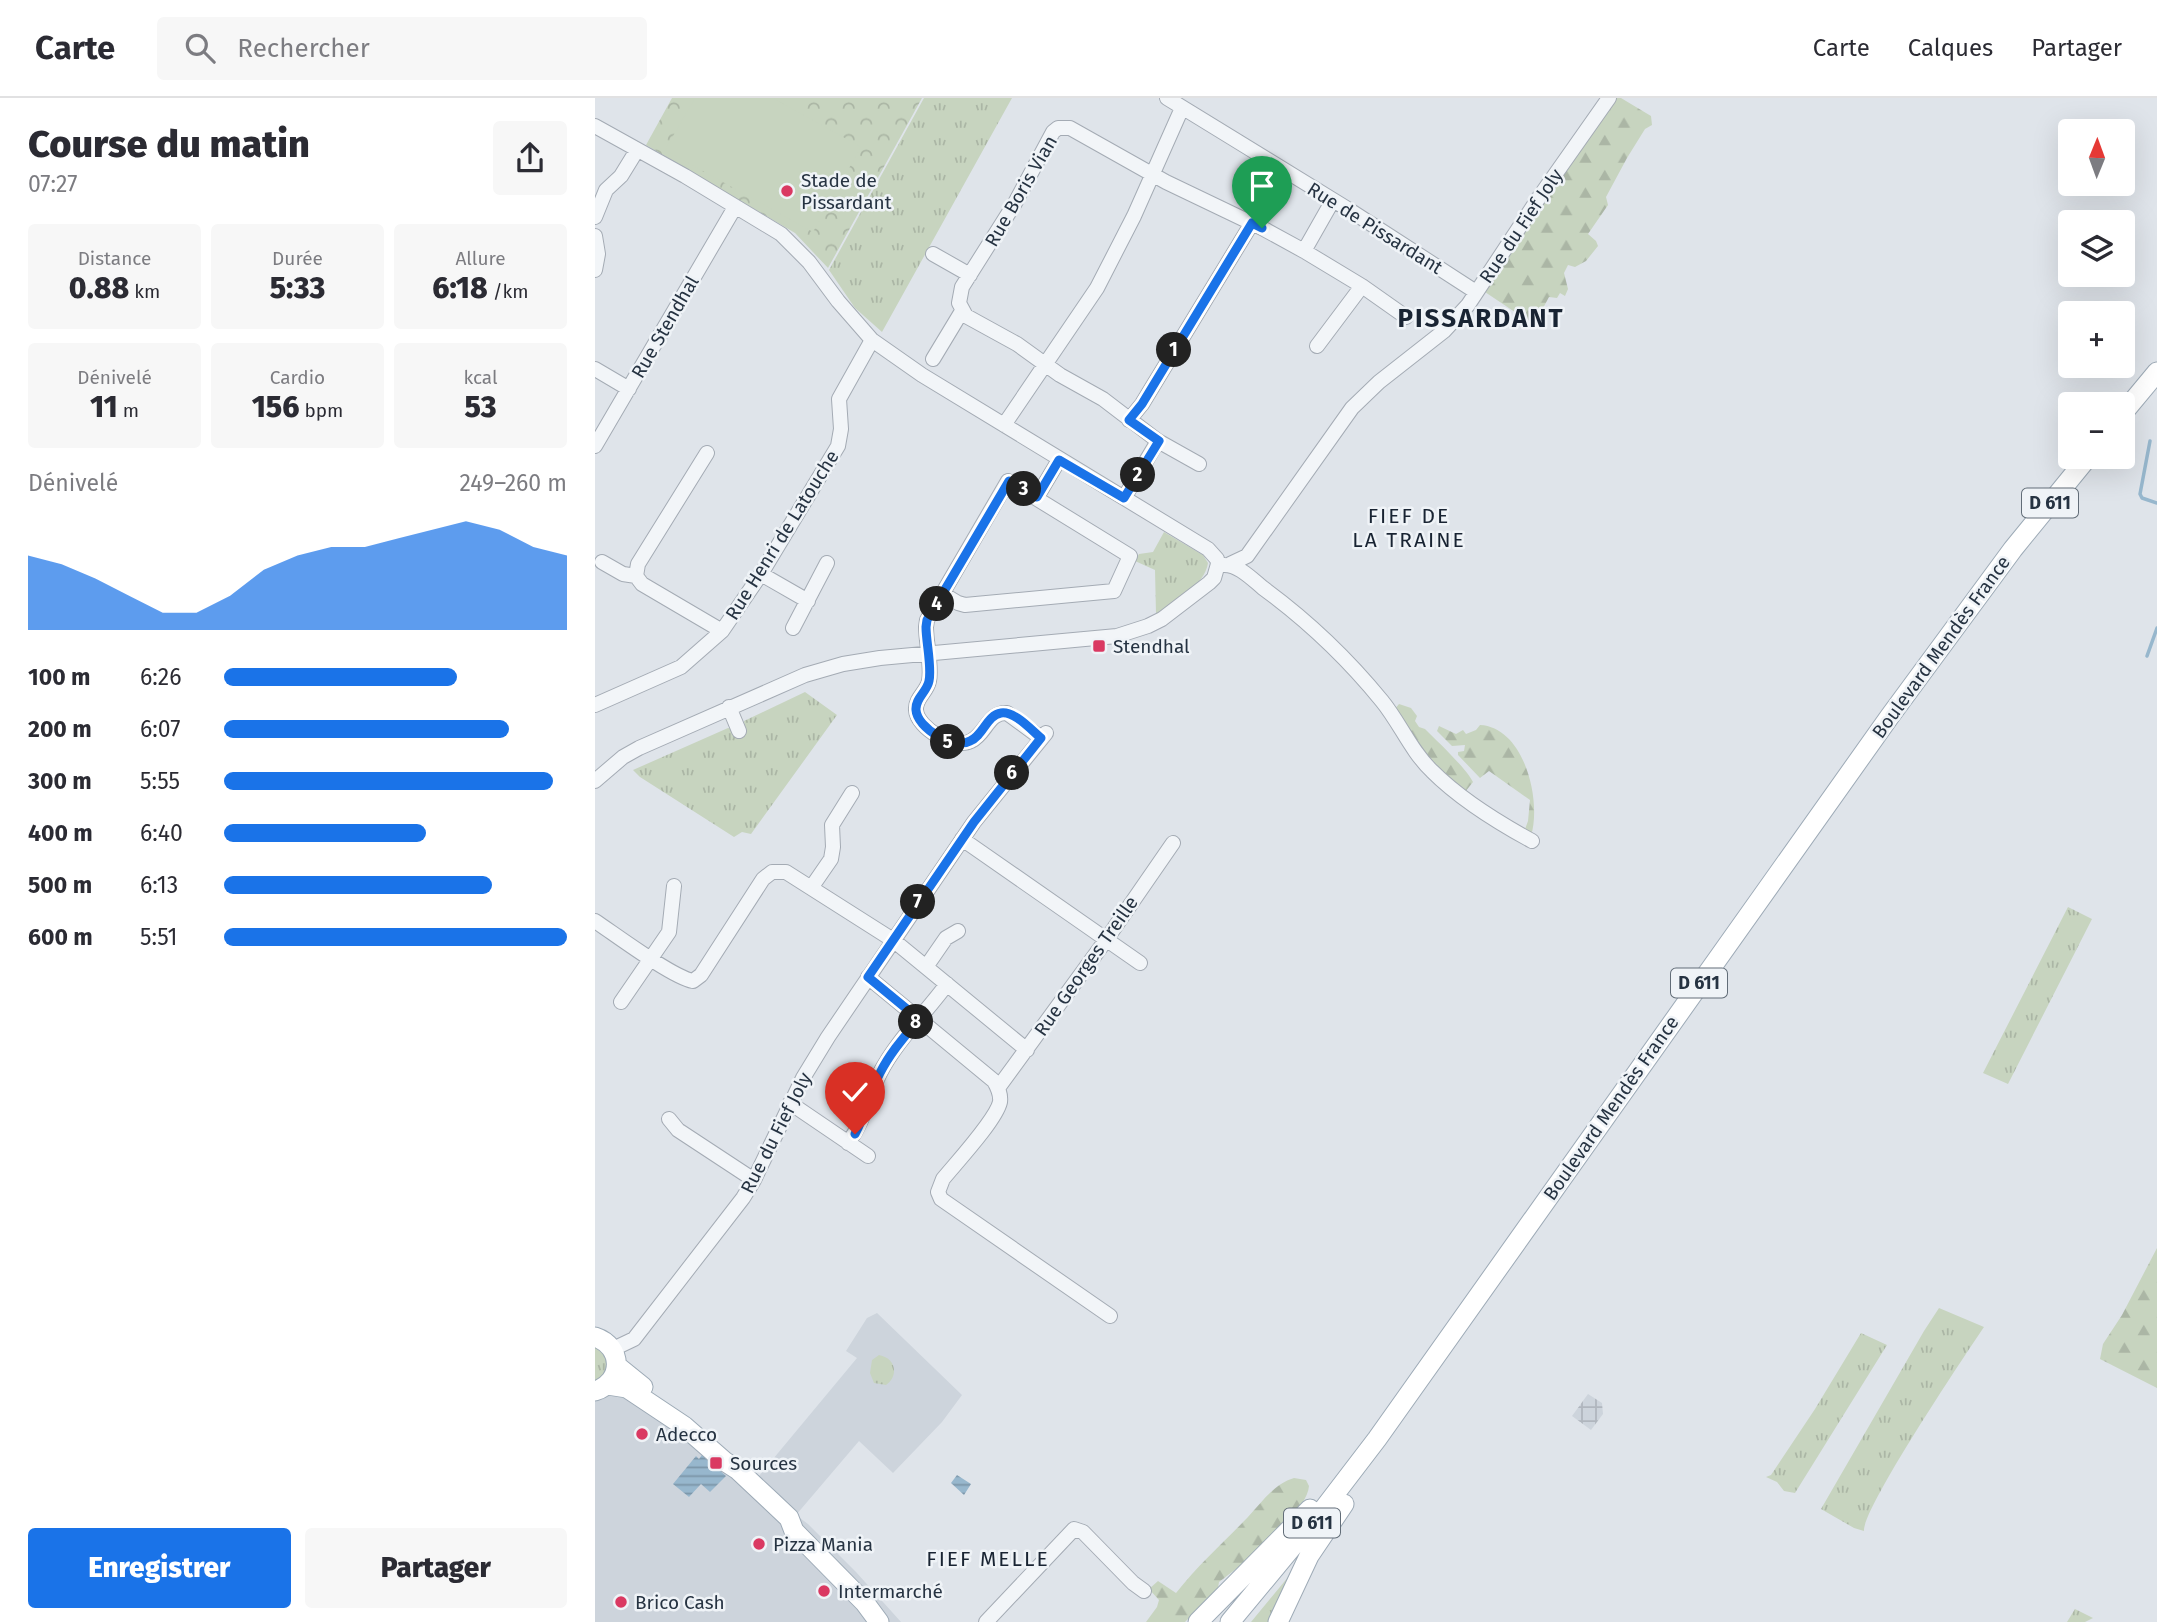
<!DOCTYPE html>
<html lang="fr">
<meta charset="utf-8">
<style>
:root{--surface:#fff;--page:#f7f7f7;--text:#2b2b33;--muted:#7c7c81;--line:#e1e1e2;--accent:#1a73e8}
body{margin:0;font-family:"Fira Sans",sans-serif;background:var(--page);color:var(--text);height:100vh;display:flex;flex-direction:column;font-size:26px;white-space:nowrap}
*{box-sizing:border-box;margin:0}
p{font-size:23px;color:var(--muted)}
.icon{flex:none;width:38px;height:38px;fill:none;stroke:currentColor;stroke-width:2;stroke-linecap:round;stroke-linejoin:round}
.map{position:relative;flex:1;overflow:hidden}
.side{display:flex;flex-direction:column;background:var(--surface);width:595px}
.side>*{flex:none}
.needle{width:46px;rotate:1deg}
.fabs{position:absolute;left:1463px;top:21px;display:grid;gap:14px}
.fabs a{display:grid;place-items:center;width:77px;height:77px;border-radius:7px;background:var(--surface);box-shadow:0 7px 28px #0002;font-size:35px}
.pin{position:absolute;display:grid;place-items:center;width:60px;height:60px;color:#fff;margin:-72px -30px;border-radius:50% 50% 50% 0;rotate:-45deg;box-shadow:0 0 7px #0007}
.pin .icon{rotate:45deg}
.km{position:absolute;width:35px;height:35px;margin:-18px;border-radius:50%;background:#222;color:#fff;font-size:19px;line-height:35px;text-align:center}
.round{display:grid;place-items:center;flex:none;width:74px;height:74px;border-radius:7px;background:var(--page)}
.overview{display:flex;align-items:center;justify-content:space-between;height:119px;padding:0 28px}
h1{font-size:38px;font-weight:800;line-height:52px}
.stats{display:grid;grid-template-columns:repeat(3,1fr);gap:10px;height:119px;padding:7px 28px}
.stats div{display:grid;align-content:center;border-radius:7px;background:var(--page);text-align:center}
.stats b{font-size:30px;font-weight:800}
.stats small{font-size:19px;font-weight:400}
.stats p{font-size:19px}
.chart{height:196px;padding:14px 28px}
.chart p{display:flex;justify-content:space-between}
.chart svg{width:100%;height:126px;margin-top:7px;fill:var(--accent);opacity:.7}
.button{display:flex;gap:14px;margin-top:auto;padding:14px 28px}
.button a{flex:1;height:80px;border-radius:7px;background:var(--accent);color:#fff;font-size:28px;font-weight:800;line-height:80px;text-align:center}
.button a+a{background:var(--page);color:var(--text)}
ul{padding:0 28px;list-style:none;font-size:23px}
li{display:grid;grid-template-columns:112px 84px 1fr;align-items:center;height:52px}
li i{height:18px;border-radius:9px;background:var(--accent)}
header{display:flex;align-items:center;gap:42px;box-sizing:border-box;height:98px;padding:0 35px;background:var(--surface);border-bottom:2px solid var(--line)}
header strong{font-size:33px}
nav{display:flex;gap:38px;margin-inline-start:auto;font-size:24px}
.search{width:490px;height:63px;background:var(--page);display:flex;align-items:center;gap:18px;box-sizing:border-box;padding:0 24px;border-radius:7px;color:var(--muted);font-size:26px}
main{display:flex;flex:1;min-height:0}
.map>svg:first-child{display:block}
</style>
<header>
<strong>Carte</strong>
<div class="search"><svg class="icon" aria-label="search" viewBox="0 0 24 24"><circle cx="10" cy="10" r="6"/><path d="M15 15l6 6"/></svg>Rechercher</div>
<nav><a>Carte</a><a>Calques</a><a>Partager</a></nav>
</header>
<main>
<section class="side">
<div class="overview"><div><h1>Course du matin</h1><p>07:27</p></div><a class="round"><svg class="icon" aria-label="share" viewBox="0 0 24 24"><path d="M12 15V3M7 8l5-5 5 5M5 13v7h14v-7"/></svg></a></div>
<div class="stats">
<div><p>Distance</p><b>0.88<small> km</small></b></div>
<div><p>Durée</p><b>5:33</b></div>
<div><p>Allure</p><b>6:18<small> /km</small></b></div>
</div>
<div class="stats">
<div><p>Dénivelé</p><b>11<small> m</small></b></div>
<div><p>Cardio</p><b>156<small> bpm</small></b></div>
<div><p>kcal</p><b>53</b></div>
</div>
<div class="chart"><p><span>Dénivelé</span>249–260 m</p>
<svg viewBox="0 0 160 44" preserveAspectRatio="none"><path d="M0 44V18L10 21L20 26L30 32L40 38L50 38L60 32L70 23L80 18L90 15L100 15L110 12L120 9L130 6L140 9L150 15L160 18V44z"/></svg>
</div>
<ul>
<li><b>100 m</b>6:26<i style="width:68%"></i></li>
<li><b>200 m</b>6:07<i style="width:83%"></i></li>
<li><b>300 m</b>5:55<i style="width:96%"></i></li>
<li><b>400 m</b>6:40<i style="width:59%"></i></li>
<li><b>500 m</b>6:13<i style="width:78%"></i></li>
<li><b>600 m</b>5:51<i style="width:100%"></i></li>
</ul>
<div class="button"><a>Enregistrer</a><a>Partager</a></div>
</section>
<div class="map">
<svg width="1562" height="1524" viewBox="0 0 1562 1524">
<defs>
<pattern id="industrial-grid" width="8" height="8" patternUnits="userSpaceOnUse" patternTransform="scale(1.75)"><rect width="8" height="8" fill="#cdd4dc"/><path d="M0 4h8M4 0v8" fill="none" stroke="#b0b6be"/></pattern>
<pattern id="grass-tufts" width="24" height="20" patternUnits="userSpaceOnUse" patternTransform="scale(1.75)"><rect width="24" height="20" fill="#c7d4bf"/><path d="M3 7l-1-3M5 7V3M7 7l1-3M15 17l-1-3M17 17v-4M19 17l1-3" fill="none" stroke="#abb6a5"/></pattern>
<pattern id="forest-firs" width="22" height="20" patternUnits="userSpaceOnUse" patternTransform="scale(1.75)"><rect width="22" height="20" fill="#c7d4bf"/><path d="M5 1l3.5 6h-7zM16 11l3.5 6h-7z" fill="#abb6a5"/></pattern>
<pattern id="park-crowns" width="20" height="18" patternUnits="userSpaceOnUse" patternTransform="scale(1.75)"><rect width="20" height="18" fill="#c7d4bf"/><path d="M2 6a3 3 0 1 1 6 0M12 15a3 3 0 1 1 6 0" fill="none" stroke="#abb6a5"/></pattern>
<pattern id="water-rules" width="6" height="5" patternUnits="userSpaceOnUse" patternTransform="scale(1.75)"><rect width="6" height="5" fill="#97b7cd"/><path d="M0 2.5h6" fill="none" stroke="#7b95a8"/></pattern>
</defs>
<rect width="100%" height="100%" fill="#dfe4ea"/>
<path fill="#cdd4dc" d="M282 1215 367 1297 347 1324 298 1375 264 1343 201 1417 213 1426 261 1474 306 1524H0V1298L18 1292 99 1343 154 1390 262 1260 251 1253 272 1220Z"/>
<path fill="url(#industrial-grid)" d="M993 1296 1007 1305 1008 1316 996 1332 977 1318Z"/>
<path fill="url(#grass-tufts)" d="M329 0H417L287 234 260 210 234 172Z
M569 434 608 457 613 465C610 487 579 505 561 516L560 472 540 463 544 456 558 454Z
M210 594 242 617 156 736 147 734 139 739 45 679 38 672 133 630 150 632 149 623Z
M1473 809 1497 821 1413 986 1388 975Z
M1344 1210 1389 1229C1370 1257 1267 1411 1269 1433L1259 1430 1226 1411 1329 1233Z
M1266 1235 1292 1247 1200 1395 1189 1393 1182 1384 1171 1379 1176 1377 1220 1311Z
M0 1248C13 1255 14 1263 11 1277L0 1285Z
M284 1257C301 1260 304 1278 291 1287L279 1285 275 1275 277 1262Z
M708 1461 678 1524H656Z
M1480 1511 1498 1520 1490 1524H1472Z"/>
<path fill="url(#forest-firs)" d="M1019 0H1026L1056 18 1057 27 1050 31 1032 60 1011 99 1013 107 993 136 1001 143 1003 148 991 163 980 169 973 167 969 175 973 191 970 198 965 195 962 200 954 199 939 227 887 192Z
M804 606 816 610 822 618 820 623 824 629 830 631C842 643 871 670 878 684L870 694 834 665 799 612Z
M885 627C929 629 947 702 936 738L929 734 933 723 935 702 894 673 885 680 863 657V654L869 653 870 647 857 648 842 633 844 628 861 636 868 632 871 636 881 632Z
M1562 1150V1290L1505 1261 1508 1246 1527 1217Z
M699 1380 711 1382 714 1388C712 1416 647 1467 624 1484L623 1490 590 1524H551L562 1509 564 1502 554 1491 563 1483 581 1495C604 1466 628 1445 653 1419 667 1404 679 1386 699 1380Z"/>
<path fill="url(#park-crowns)" d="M77 0H327L233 170 200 135 51 47Z"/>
<path fill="#c7d4bf" d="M100 0H178L266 49 218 134 70 52Z"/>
<path fill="url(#water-rules)" d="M107 1357 131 1378 115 1394 106 1386 94 1399 78 1386 101 1358 104 1361Z
M362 1377 376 1386 369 1397 356 1385Z"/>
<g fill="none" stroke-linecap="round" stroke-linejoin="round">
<path stroke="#97b7cd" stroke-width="3.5" d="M1555 343 1545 396 1547 400 1562 405
M1552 558 1562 530"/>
<g stroke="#a4abb4" stroke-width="16">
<path id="minor" d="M572 0 756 113 881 194
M0 28 90 78 186 136 214 164 243 203 277 242 327 277 613 451 622 461 623 466
M0 119 11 92 26 78 42 52
M0 138 3 156 0 172
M709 153 738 102
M338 156 375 177
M722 248 767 188
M338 261 367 213
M0 271 34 291
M534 322 547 306 657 125
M409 327 502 190 539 118 587 10
M563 343 508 301 465 277 422 246 371 218 364 205 367 189 420 105 458 34 463 30H475L571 84 667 130 709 153 767 188 811 219
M0 348 140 109
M442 399 464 362
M529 400 563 343 604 366
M7 464 28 476 41 478 47 486 127 533
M635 466 652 458 757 310 784 284 849 233 873 207 945 98 1014 0
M628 467C643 466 657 481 668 490 713 523 752 560 787 603 805 625 816 653 837 673 865 701 902 724 937 743
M166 476 213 503
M41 478 43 466 112 355
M348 496 363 505 370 507 519 493 535 458 413 383 332 522 331 529C331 544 337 569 334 583 332 594 320 600 321 612 322 630 359 652 376 643 391 636 393 614 412 615L446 640
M198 530 232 465
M0 607 86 569 127 533 166 476 243 348 246 331 244 301 277 242
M134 609 144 633
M0 683 28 659 44 650 210 577 248 566 285 560 522 538 553 528 567 521 614 485 619 480 623 466
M367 741 545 865
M216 790 236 761 238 749 237 727 257 695
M0 823C21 837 77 879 98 883L106 877 168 781 177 774H191L298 842 432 952
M331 869 351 840 363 833
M273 879 399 983C403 990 406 996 405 1004 401 1022 361 1065 348 1081L343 1094 346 1101 515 1218
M26 904 74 834 79 788
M403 990 511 842 578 745
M195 1005 273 1058
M74 1021 83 1032 159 1082
M253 1045C270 1022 273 998 285 975 302 942 330 916 352 886
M18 1251 39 1241 148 1100 159 1082 208 980 233 939 379 724 451 635
M391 1524 479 1431 488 1434 538 1485 549 1493"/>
</g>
<g stroke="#9daab6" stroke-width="21">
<path id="major" d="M1528 315 1562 274
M0 1239C28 1248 29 1284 0 1293
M22 1268 48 1289
M13 1287 32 1290 89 1328 129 1363 143 1372 176 1403 194 1420 199 1433 270 1505 284 1524
M603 1524 715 1411
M635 1524 727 1413 782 1341 1295 618 1418 451 1493 359
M683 1524 714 1458 749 1406"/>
</g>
<use href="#minor" stroke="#f2f5f8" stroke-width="14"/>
<use href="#major" stroke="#fff" stroke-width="19"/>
</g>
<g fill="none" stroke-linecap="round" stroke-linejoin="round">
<g stroke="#fff" stroke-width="14">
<path id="route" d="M260 1036C271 1016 275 994 285 975 295 955 310 938 324 921L273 879 379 724 446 640C436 632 420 613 406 615 392 617 388 638 375 643 359 652 322 630 321 612 320 600 332 594 334 583 337 569 331 544 331 529L332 522 414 383 442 399 464 362 529 400 564 343 534 322 547 306 657 125 667 130"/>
</g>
<use href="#route" stroke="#1a73e8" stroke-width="9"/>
</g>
<g fill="#da3962" stroke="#eff3f7" stroke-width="2.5">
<circle cx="192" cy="93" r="7"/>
<rect x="497" y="541" width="14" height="14" rx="3.5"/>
<circle cx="47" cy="1336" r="7"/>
<rect x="114" y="1358" width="14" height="14" rx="3.5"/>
<circle cx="164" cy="1446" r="7"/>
<circle cx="229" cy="1493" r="7"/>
<circle cx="26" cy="1504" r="7"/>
</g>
<g text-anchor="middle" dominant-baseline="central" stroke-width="5" stroke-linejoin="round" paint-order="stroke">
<g fill="#eff3f7" stroke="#626d78" stroke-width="2">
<rect x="1427" y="390.5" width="56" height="29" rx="5"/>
<rect x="1076" y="870.5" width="56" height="29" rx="5"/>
<rect x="689" y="1410.5" width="56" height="29" rx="5"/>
</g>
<g font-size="18" font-weight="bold" fill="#263342">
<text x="1455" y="405">D 611</text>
<text x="1104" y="885">D 611</text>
<text x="717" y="1425">D 611</text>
</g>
<g font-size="19" fill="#263342" stroke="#eff3f7" text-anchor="start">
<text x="206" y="82">Stade de<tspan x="206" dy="22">Pissardant</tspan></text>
<text x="518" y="548">Stendhal</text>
<text x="61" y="1336">Adecco</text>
<text x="135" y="1365">Sources</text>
<text x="178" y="1446">Pizza Mania</text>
<text x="243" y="1493">Intermarché</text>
<text x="40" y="1504">Brico Cash</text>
</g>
<g font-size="19" fill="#263342" stroke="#eff3f7">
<text transform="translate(426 93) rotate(-60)">Rue Boris Vian</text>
<text transform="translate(926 128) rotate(-56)">Rue du Fief Joly</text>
<text transform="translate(780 130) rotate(32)">Rue de Pissardant</text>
<text transform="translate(70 229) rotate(-60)">Rue Stendhal</text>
<text transform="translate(187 437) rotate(-58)">Rue Henri de Latouche</text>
<text transform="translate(1346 549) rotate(-54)">Boulevard Mendès France</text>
<text transform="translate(491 868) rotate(-55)">Rue Georges Treille</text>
<text transform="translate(1016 1010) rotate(-55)">Boulevard Mendès France</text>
<text transform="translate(181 1035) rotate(-63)">Rue du Fief Joly</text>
</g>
<g font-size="21" letter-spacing="2" fill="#192433" stroke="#eff3f7">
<text x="814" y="418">FIEF DE<tspan x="814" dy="24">LA TRAINE</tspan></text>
<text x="393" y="1461">FIEF MELLE</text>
</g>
<g font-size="26" font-weight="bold" letter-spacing="2" fill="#192433" stroke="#eff3f7">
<text x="886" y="220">PISSARDANT</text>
</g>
</g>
</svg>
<div class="fabs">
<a><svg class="needle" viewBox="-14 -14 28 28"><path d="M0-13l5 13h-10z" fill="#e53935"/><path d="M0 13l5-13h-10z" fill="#7c7c81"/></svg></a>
<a><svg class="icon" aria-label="layers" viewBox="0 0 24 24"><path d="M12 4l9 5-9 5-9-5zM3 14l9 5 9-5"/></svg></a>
<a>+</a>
<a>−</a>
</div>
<div class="pin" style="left:667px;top:130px;background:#1e9e55"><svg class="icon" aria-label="arrive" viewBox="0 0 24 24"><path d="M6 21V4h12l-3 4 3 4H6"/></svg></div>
<div class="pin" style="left:260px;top:1036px;background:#d93025"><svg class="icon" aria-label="check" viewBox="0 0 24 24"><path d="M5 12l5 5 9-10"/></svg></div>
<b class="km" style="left:579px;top:252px">1</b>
<b class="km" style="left:543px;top:377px">2</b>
<b class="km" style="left:429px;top:391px">3</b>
<b class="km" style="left:342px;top:506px">4</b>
<b class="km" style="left:353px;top:644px">5</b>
<b class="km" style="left:417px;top:675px">6</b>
<b class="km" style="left:323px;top:804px">7</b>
<b class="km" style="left:321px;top:924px">8</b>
</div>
</main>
